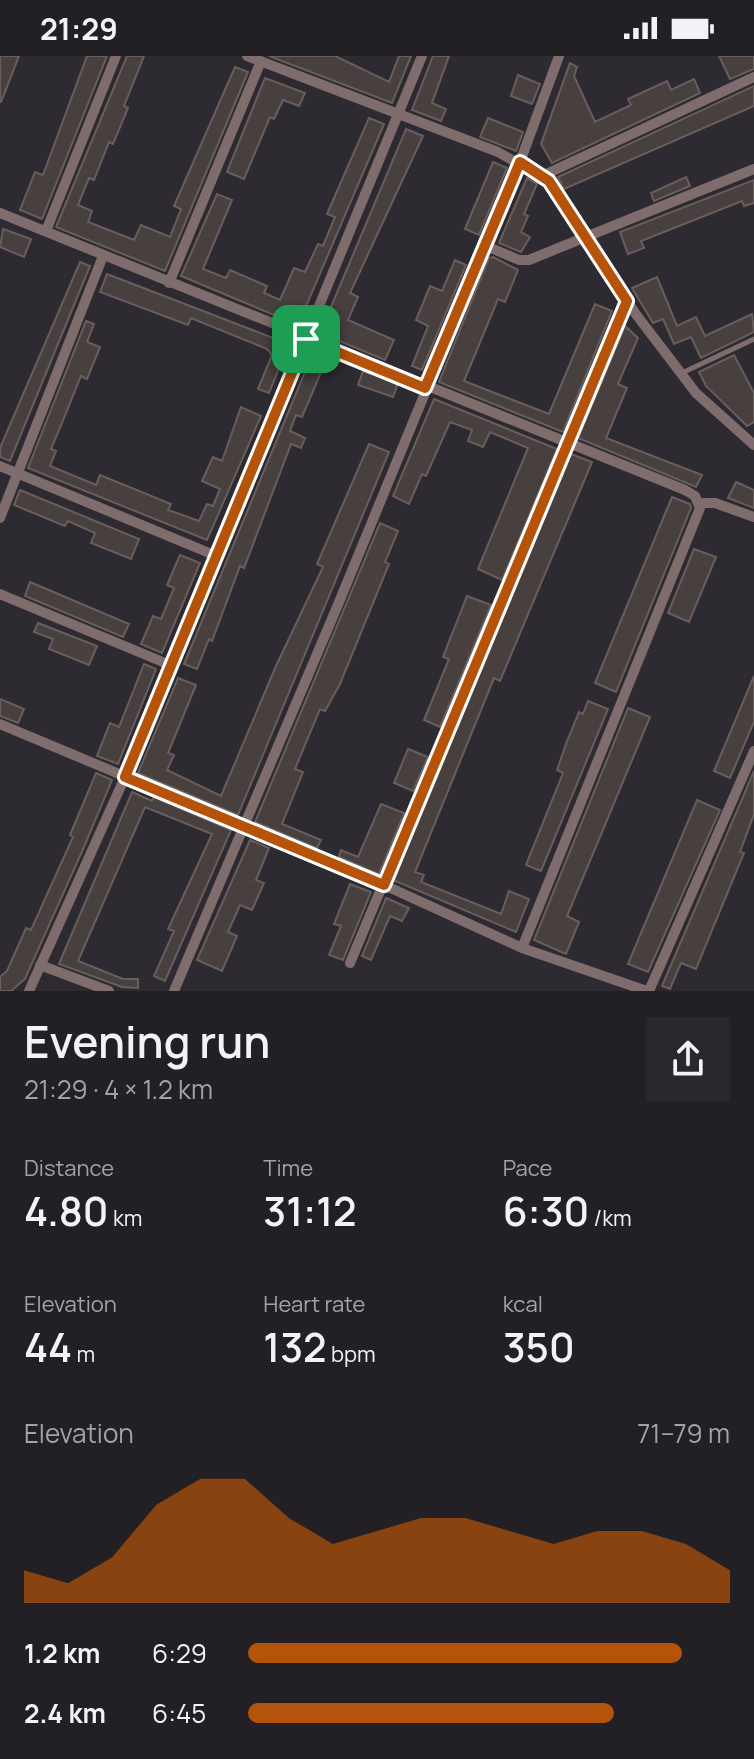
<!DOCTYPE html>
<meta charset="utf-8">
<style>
:root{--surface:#222025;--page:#2a282d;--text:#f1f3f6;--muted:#a2a3a7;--accent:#b45309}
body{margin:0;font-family:Manrope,sans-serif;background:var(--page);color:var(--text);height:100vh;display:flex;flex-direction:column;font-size:30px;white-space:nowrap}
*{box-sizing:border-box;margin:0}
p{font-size:26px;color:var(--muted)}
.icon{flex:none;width:44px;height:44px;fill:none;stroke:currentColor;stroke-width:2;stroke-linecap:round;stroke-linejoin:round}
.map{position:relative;height:935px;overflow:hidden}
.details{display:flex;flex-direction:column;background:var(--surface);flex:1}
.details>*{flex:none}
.pin{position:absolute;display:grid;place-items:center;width:68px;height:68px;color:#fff;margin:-34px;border-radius:16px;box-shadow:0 4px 12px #0006}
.round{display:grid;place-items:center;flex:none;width:84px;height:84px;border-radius:0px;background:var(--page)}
.head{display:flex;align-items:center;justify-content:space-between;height:136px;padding:0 24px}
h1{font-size:44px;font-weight:600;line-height:60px}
.metrics{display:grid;grid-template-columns:repeat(3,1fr);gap:12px;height:136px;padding:8px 24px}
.metrics div{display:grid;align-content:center}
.metrics b{font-size:40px;font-weight:600}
.metrics small{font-size:22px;font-weight:400}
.metrics p{font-size:22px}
.chart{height:224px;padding:16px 24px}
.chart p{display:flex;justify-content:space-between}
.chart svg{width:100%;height:144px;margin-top:8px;fill:var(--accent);opacity:.7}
ul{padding:0 24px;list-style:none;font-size:26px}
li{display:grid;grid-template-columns:128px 96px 1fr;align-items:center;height:60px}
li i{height:20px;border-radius:10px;background:var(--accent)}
.status{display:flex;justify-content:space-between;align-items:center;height:56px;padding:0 40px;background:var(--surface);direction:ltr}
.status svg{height:22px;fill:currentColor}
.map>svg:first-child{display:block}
</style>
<div class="status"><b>21:29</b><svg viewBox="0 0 49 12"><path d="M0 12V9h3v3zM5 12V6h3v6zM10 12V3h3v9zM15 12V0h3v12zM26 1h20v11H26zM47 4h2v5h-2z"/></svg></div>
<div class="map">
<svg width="754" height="935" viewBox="0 0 754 935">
<rect width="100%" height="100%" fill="#2d2b31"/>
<path fill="#483f3f" stroke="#675e5d" stroke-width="2" d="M0 0H19L1 46H0Z
M87 0H107L42 163 20 154 35 116 43 119Z
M127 0H144L124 50 128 52 113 88 109 86 94 124 89 122 78 149 92 155 88 166 134 184 141 169 170 181 181 153 174 150 235 11 248 16 165 215 56 171Z
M269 0H335L389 26 399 0H411L392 47Z
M433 0H449L432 47 446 53 441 65 412 54Z
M719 0H754V13L730 23Z
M570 7 577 11 574 20 595 66 631 49 628 43 667 25 671 34 694 23 700 37 552 107 541 88Z
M518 19 540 28 532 48 511 40Z
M265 22 305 37 299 50 283 44 274 63 270 61 244 123 227 116Z
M754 30V50L564 133 558 121Z
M369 62 384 68 298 269 181 220 217 138 232 144 203 213 226 222 230 214 267 230 264 237 280 244 294 212 305 216 318 188 323 190 335 161 327 158Z
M488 62 523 76 516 95 480 81Z
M406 73 423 80 350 237 358 241 348 264 394 284 385 304 320 277Z
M493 106 507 112 479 179 465 173Z
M686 121 690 130 654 145 651 137Z
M527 122 537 128 524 158 528 160 521 176 530 181 521 196 499 187Z
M754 124V147L744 150 742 145 641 185 644 192 628 198 620 176Z
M3 173 31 183 24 201 0 191Z
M493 201 518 214 505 246 498 243 464 325 549 358 595 248 612 255 563 376 439 326 489 202Z
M455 204 466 209 422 314 412 310 428 270 416 264 430 230 442 235Z
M80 206 90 210 10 405 0 401V392Z
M107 218 289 288 269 337 258 333 272 299 267 293 191 262 188 269 100 236Z
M657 221 677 270 696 261 705 280 752 258 754 276 701 302 691 281 674 288 663 263 653 267 632 232Z
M86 265 94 268 87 286 100 291 87 323 81 320 62 367 51 393 56 395 50 410 96 429 100 419 171 448 168 454 199 465 207 448 213 450 220 433 202 425 213 401 222 405 241 351 261 360 207 484 28 412Z
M625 270 638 282 618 328 627 332 606 382 702 419 696 431 578 382Z
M314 294 328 300 302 361 296 359 290 375 305 382 301 392 291 388 244 512 240 510 212 585 209 583 197 613 184 608Z
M734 299 754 337V366L747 370 706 330 699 316Z
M363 315 398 327 393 341 358 329Z
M434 343 557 393 502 524 478 513 528 392 490 376 483 391 468 385 472 374 450 366 426 420 422 418 409 448 393 440Z
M369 388 389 396 238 759 138 717 178 622 196 629 168 697 174 699 167 714 221 740 276 610 323 511 317 508Z
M571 398 592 406 500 625 494 622 415 816 424 819 421 826 501 858 509 835 529 843 516 876 393 824Z
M736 426 754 434V452L728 442Z
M20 434 139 483 131 503 91 487 95 477 68 465 65 470 14 449Z
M672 441 690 448 691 452 616 636 595 627Z
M380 467 398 475 385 506 389 508 340 628 325 655 320 653 295 713 303 716 282 768 321 784 317 792 255 766Z
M694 493 716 501 689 566 668 557Z
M180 499 200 507 162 597 141 588 153 560 161 563 174 532 167 529Z
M30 526 129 568 123 581 25 540Z
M467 540 491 549 440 671 424 664 449 603 443 601Z
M38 567 97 590 89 609 49 593 53 583 34 576Z
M144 608 156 613 118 708 97 700 110 667 119 671Z
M754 620V666L730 722 714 715Z
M0 643 24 653 18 667 0 660Z
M588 645 608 653 541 815 526 809 563 717 557 714 567 685 579 656 583 658Z
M628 652 650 661 567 860 579 866 566 898 534 884Z
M408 693 428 701 413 735 394 727Z
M754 715V758L740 796 744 797 696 913 681 907 670 933 662 930Z
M96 717 112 724 84 791 25 923 11 935H0V921L7 915 26 872 31 874 73 781 70 779Z
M132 736 152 745 154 741 231 774 165 925 154 920 174 875 168 873 212 778 145 751 78 905 123 923H138V932L122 931 59 908Z
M697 744 720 754 648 916 628 908Z
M381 748 404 757 379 818 339 801 341 794 358 801Z
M250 784 269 792 256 824 264 827 252 854 240 849 228 876 237 880 222 915 197 904Z
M350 828 371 836 343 904 329 899 341 870 334 868Z
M386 842 409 852 402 865 390 860 371 904 362 900Z"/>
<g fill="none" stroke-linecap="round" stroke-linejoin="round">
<path stroke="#7f6d6d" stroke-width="5" d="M682 317 754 283"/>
<path stroke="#7f6d6d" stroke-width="10" d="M247 0 498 96 549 125 635 257 696 337 754 389
M542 120 754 21
M0 157 685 434 695 440 700 452 522 892 384 829 0 668
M46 175 116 0
M484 189 519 204H529L754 113
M169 227 261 5
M0 410 214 499
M699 447H715L754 461
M0 462 103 200
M0 538 170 609
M522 892 647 935
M350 907 627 245
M40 909 109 935
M29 935 125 721 422 0
M174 935 337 551 520 106 559 0
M649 935 754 695"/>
</g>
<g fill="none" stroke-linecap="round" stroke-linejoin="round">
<g stroke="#fff" stroke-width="16">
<path id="route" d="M520 106 549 125 627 245 384 829 125 721 306 283 425 332Z"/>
</g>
<use href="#route" stroke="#b45309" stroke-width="10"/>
</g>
</svg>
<div class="pin" style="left:306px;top:283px;background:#1e9e55"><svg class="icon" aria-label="arrive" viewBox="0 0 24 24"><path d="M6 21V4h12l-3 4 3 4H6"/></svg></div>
</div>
<section class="details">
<div class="head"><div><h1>Evening run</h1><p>21:29 · 4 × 1.2 km</p></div><a class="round"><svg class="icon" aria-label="share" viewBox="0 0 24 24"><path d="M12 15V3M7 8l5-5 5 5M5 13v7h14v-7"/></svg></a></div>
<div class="metrics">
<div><p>Distance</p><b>4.80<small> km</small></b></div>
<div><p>Time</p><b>31:12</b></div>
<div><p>Pace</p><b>6:30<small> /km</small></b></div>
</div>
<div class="metrics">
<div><p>Elevation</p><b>44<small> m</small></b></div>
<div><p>Heart rate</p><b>132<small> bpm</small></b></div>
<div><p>kcal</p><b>350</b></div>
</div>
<div class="chart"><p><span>Elevation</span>71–79 m</p>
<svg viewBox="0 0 160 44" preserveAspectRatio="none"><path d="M0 44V34L10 38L20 30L30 14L40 6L50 6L60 18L70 26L80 22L90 18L100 18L110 22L120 26L130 22L140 22L150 26L160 34V44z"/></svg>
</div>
<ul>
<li><b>1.2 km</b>6:29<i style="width:90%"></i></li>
<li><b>2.4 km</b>6:45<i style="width:76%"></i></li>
</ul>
</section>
